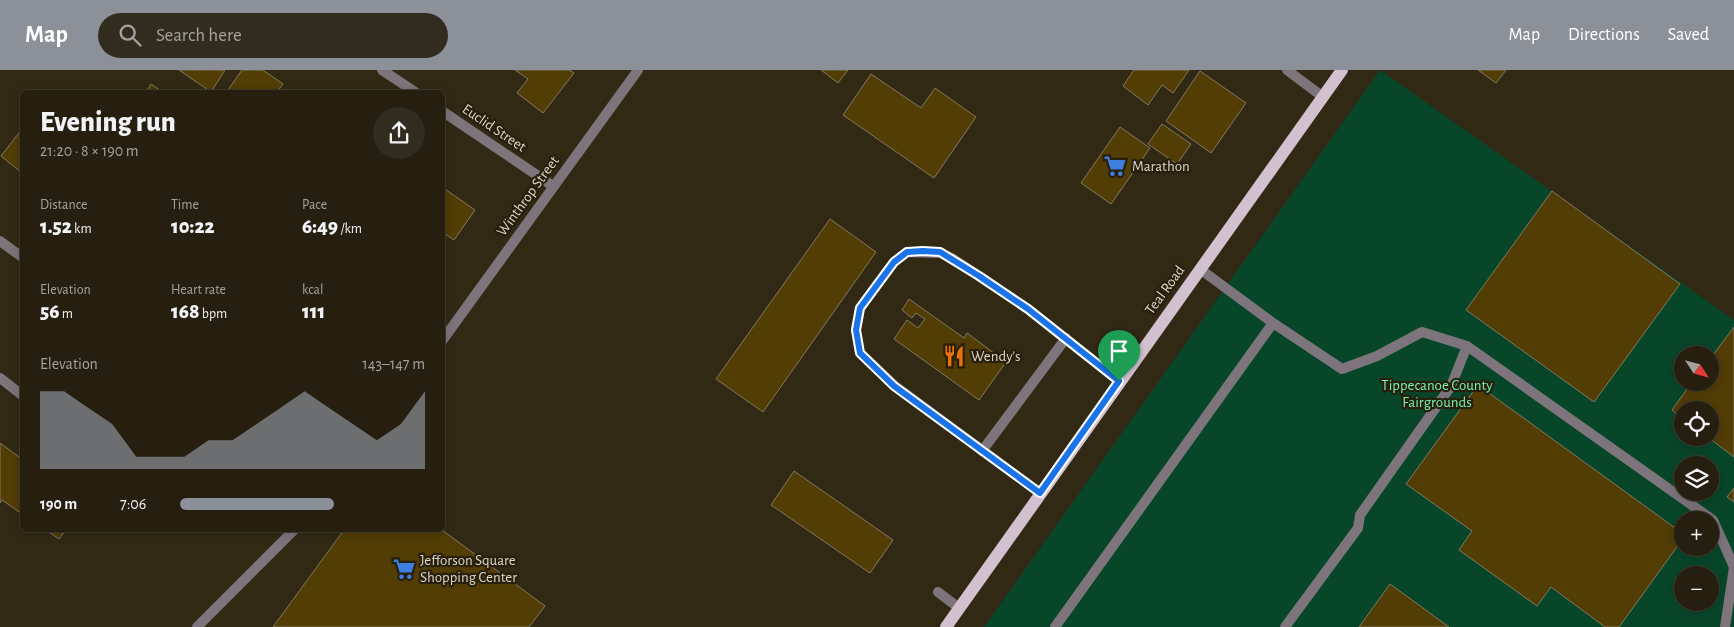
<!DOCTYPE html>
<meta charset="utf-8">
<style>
:root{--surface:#261f10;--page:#322c1e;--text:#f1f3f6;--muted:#a4a29f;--line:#423d30;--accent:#8c9099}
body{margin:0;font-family:"Alegreya Sans",sans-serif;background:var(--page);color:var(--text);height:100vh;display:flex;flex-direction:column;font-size:19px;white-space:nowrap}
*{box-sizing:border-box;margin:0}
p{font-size:16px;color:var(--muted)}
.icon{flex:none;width:28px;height:28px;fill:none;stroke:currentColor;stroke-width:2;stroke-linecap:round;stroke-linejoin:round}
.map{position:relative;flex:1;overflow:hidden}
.drawer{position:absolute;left:20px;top:20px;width:425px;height:442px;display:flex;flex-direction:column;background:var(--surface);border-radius:8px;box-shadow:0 2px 12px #0003,0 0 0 1px var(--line)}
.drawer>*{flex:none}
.needle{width:32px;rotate:126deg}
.buttons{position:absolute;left:1674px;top:276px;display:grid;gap:10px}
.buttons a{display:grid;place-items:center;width:45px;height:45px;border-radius:50%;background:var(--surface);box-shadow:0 2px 12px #0003,0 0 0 1px var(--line);font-size:25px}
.pin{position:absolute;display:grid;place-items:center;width:42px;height:42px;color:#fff;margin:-51px -21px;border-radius:50% 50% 50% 0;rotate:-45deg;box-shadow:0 0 5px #0007}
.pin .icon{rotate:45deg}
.round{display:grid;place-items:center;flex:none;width:52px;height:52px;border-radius:26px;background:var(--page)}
.head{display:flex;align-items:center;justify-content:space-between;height:85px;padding:0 20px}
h1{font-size:28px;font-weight:800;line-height:38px}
.metrics{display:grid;grid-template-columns:repeat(3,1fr);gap:8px;height:85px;padding:5px 20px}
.metrics div{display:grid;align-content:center}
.metrics b{font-size:21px;font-weight:800}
.metrics small{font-size:14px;font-weight:400}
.metrics p{font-size:14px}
.chart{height:140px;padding:10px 20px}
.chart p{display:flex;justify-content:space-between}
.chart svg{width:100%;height:90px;margin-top:5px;fill:var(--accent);opacity:.7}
ul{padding:0 20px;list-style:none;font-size:16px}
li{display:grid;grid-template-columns:80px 60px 1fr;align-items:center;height:38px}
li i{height:12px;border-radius:6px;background:var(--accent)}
header{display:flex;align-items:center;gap:30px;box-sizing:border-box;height:70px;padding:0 25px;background:var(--accent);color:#fff}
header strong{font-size:24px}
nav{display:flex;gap:28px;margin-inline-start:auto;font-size:18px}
.search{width:350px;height:45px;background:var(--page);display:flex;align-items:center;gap:12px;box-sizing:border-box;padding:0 18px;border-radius:28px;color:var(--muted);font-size:19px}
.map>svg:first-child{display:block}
</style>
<header>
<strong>Map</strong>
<div class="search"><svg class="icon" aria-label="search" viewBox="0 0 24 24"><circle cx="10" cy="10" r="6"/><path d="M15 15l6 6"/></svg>Search here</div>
<nav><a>Map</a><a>Directions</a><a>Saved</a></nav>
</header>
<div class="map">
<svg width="1734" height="557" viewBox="0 0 1734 557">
<rect width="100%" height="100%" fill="#322915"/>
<path fill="#08462a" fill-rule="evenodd" d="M1380 0 1734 250V557H984ZM1682 285H1710V312H1682ZM1682 340H1710V368H1682ZM1682 395H1710V422H1682ZM1682 450H1710V478H1682ZM1682 505H1710V532H1682Z"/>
<path fill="#523d05" stroke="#837963" d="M179 0H225L211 22Z
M242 0H263L283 14 277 22H231L228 20Z
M515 0H569L574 3 543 43 517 23 528 9Z
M821 0H848L838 13Z
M1134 0H1189L1173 23 1162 15 1148 35 1123 16Z
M1478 0H1506L1496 13Z
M1200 1 1246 33 1211 83 1166 51Z
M871 4 921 38 935 18 976 47 934 108 843 45Z
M151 14 163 22H146Z
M1162 54 1191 74 1177 94 1148 74Z
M1120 57 1150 78 1111 134 1081 113Z
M22 59V103L1 86Z
M442 117 475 140 454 170 442 162Z
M1552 121 1680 214 1594 332 1466 240Z
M830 149 876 182 763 342 716 309Z
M909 229 964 268 967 263 1006 292 979 330 894 269 907 250 918 258 925 249 916 243 912 248 902 240Z
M1734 257V387L1709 368 1710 340H1682V348L1672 340 1692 312H1710V289Z
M1478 315 1682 463V470L1619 557H1605L1551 517 1537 536 1459 480 1472 461 1406 414Z
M0 373 22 389V444L2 430 0 433Z
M794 401 893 470 870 503 771 435Z
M1734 418V432L1727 427Z
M46 460H66L59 469Z
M344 460H442L545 536 529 557H273Z
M1390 514 1449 557H1359Z"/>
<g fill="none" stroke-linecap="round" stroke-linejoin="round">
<path stroke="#7e757c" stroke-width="10" d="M1200 199 1273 253 1342 299 1377 286 1422 262 1467 276 1713 450 1734 497 1725 557
M0 308 22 325
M982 381 1066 268
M1040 423 895 316 860 283 856 260 860 238 894 192 907 182 940 183 952 188 1028 239 1119 311
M938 522 959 538
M1055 557 1273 253
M1285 557 1358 458 1360 445 1451 316 1467 276"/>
<path stroke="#7e757c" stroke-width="10" d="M382 0 415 22
M1287 0 1323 27
M442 41 553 116
M0 171 22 187
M442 271 638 0
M197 557 294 460"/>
<path stroke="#d4c1d0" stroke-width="12" d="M946 557 1342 0"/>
</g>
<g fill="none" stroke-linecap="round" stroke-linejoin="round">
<g stroke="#fff" stroke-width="10">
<path id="route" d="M923 181 940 182 979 206 1028 239 1119 311 1040 423 894 316 860 283 856 260 860 238 894 192 907 182Z"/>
</g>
<use href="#route" stroke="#1a73e8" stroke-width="6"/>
</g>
<defs>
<g id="supermarket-bare" transform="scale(1.725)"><path d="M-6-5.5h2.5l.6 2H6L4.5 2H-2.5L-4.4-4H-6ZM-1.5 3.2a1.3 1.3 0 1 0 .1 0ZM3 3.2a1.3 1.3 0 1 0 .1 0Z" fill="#3f7fe0" stroke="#281f0c" stroke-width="2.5" paint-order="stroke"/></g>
<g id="restaurant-bare" transform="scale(1.725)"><path d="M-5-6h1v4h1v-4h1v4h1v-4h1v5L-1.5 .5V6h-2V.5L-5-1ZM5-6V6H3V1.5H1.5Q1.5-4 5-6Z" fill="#e8710a" stroke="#281f0c" stroke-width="2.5" paint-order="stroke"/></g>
</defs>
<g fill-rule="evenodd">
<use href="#supermarket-bare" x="1115" y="96"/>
<use href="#restaurant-bare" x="954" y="286"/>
<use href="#supermarket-bare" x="404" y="499"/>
</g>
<g text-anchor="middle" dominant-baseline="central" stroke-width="4.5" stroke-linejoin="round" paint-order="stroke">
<g font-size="15" fill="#ded8cc" stroke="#281f0c">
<text transform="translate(494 58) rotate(34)">Euclid Street</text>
<text transform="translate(528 126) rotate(-54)">Winthrop Street</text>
<text transform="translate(1165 220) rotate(-54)">Teal Road</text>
</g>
<g font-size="15" fill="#ded8cc" stroke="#281f0c" text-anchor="start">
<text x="1132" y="96">Marathon</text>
<text x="971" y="286">Wendy's</text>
<text x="420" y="490">Jefforson Square<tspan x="420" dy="17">Shopping Center</tspan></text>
</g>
<g font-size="15" fill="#73f6b1" stroke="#281f0c">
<text x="1437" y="315">Tippecanoe County<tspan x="1437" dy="17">Fairgrounds</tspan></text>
</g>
</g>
</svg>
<div class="buttons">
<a><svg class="needle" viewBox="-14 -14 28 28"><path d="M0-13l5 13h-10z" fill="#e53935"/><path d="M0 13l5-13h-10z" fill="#a4a29f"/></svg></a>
<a><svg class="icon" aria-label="locate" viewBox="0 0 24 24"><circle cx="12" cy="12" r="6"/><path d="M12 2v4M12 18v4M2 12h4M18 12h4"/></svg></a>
<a><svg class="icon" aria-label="layers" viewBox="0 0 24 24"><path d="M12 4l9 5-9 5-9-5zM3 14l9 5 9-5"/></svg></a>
<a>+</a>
<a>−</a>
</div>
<div class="pin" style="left:1119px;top:311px;background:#1e9e55"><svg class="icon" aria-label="arrive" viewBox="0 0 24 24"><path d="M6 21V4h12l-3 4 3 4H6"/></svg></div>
<section class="drawer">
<div class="head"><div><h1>Evening run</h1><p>21:20 · 8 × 190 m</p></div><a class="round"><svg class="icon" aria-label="share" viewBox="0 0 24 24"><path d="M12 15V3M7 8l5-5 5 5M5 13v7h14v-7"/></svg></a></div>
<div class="metrics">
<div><p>Distance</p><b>1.52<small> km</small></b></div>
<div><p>Time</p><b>10:22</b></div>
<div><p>Pace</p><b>6:49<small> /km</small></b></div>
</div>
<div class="metrics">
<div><p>Elevation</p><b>56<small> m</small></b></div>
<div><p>Heart rate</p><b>168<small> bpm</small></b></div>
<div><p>kcal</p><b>111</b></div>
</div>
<div class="chart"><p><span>Elevation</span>143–147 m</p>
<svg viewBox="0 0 160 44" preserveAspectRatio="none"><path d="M0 44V6L10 6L20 14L30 22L40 38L50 38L60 38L70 30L80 30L90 22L100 14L110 6L120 14L130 22L140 30L150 22L160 6V44z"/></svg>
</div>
<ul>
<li><b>190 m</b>7:06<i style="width:63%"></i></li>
</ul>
</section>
</div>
